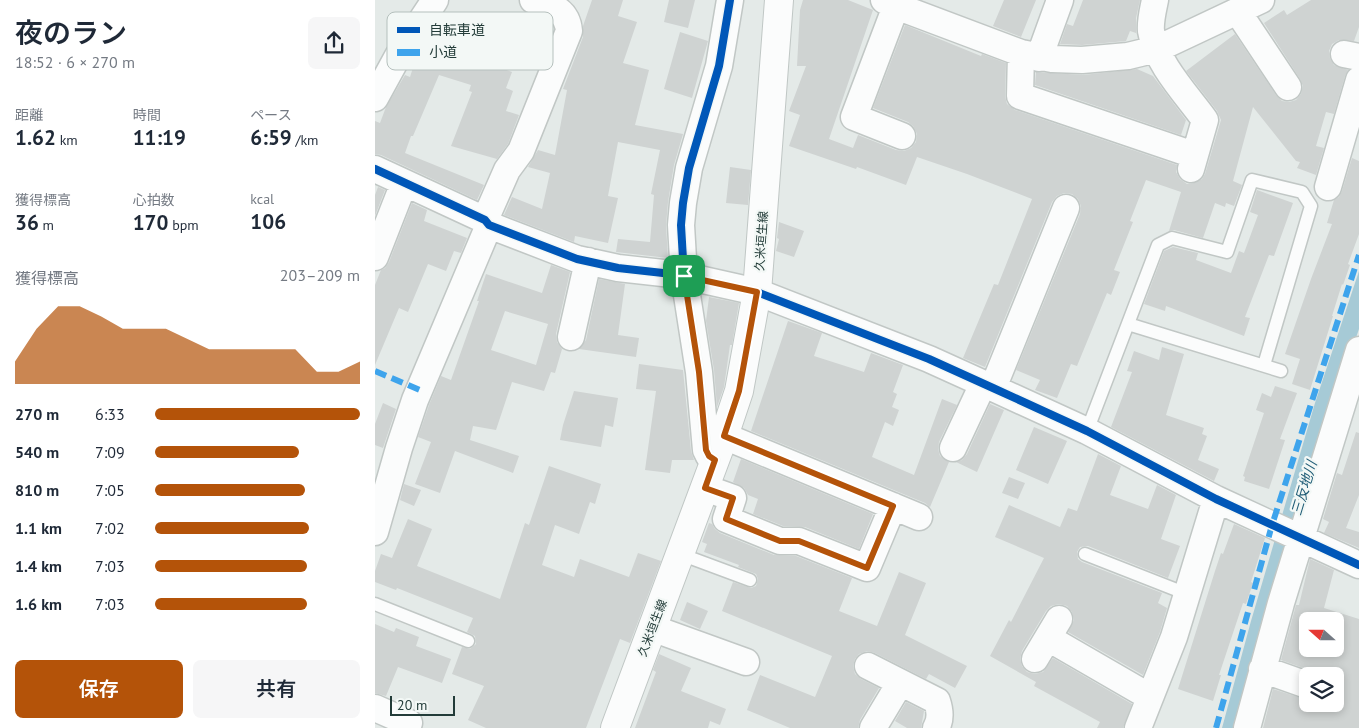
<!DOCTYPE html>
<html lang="ja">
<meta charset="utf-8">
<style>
:root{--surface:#fff;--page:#f6f6f7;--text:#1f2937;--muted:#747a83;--accent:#b45309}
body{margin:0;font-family:"PT Sans","Noto Sans JP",sans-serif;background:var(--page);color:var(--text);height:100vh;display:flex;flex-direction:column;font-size:19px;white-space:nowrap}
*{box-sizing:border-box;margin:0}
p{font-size:16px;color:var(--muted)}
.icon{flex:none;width:28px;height:28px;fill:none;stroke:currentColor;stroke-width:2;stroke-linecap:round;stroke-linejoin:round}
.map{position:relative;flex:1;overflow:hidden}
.sheet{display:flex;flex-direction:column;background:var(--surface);width:375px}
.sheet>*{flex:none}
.needle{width:32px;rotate:291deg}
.controls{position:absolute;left:924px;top:612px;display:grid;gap:10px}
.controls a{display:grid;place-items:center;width:45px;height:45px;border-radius:8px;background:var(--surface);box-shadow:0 2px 8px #0003;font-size:25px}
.scale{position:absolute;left:15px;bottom:12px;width:65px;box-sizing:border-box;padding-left:5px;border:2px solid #233c39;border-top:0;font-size:14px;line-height:18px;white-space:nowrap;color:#233c39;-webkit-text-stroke:4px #f3f8f6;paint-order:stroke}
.pin{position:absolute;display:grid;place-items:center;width:42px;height:42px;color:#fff;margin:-21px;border-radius:10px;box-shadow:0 2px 8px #0006}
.round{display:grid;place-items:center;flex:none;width:52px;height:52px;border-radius:8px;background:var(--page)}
.summary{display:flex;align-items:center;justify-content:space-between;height:85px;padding:0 15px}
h1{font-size:28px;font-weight:600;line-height:38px}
.metrics{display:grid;grid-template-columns:repeat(3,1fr);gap:8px;height:85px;padding:5px 15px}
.metrics div{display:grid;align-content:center}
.metrics b{font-size:21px;font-weight:600}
.metrics small{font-size:14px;font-weight:400}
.metrics p{font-size:14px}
.chart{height:140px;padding:10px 15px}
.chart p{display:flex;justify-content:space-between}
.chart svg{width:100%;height:90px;margin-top:5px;fill:var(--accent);opacity:.7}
.action{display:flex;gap:10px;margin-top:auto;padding:10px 15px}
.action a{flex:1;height:58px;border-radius:8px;background:var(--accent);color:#fff;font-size:20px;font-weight:600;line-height:58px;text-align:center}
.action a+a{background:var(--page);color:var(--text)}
ul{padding:0 15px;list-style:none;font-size:16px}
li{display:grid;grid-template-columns:80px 60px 1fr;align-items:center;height:38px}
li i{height:12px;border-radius:6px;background:var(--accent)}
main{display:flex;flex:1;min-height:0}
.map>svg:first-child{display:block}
</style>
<main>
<section class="sheet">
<div class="summary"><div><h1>夜のラン</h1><p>18:52 · 6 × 270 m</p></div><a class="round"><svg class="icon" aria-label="share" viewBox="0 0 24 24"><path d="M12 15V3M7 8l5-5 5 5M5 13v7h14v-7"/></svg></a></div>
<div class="metrics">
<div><p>距離</p><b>1.62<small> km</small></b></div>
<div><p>時間</p><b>11:19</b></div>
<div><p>ペース</p><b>6:59<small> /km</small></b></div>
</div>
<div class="metrics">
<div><p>獲得標高</p><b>36<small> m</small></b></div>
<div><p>心拍数</p><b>170<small> bpm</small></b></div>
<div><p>kcal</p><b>106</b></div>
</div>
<div class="chart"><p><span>獲得標高</span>203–209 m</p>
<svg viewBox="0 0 160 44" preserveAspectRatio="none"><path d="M0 44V33L10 17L20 6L30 6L40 11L50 17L60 17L70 17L80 22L90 27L100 27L110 27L120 27L130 27L140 38L150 38L160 33V44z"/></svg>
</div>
<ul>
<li><b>270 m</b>6:33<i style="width:100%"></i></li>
<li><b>540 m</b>7:09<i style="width:70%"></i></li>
<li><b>810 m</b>7:05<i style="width:73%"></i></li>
<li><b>1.1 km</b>7:02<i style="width:75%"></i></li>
<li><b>1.4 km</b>7:03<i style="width:74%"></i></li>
<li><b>1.6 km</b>7:03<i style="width:74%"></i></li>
</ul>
<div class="action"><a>保存</a><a>共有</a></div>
</section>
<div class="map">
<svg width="984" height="728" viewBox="0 0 984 728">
<rect width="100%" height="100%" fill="#e4eae8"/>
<path fill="#a6cad6" d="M984 271V329L957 408 865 728H847L876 621 940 403Z"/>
<path fill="#cfd3d2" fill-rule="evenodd" d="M217 0H248L243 16 262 22 248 63 274 70 260 125 308 134 299 165 293 202 291 226 293 258 241 252 243 239 275 242 279 195 276 194 285 150 243 142 233 196 243 198 233 243 200 236 199 242 129 215 137 197 167 209 175 173 153 167 163 150 180 155 192 90 188 89 208 37V26Z
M294 0H320L313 28 289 22Z
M428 0H473L498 10 454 139 478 148 483 135 521 150 529 151 536 148 541 142 542 134 538 126 533 122 498 108 530 25 606 56 607 54 631 63 630 96 632 104 640 110 802 165 801 172 805 179 812 184 820 183 827 179 830 174 846 120 842 111 811 71 860 34 901 95 907 101 914 102 921 100 926 94 928 86 925 79 889 23 909 10 912 15 936 0H984V27L979 41 964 40 957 44 954 51 955 58 959 65 973 70 970 76 959 114 951 112 941 146 949 148 941 175 922 168 925 162 921 161 878 107 858 181 867 185 859 206 851 203 850 207 840 203 828 238 799 230 794 231 806 192 771 180 755 221 758 222 739 270 745 272 736 295 732 293 702 366 696 364 682 398 660 390 665 380 641 370 705 214 706 206 703 199 697 194 689 193 682 196 677 202 610 367 588 358 619 284 623 285 657 199 592 174 542 157 531 185 482 167 481 169 414 146 425 115 414 111 431 66H422L425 10Z
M629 0H661L646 37 618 26Z
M708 0H765L761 18V33L755 31 751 41 707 45 685 44 692 24 698 26Z
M305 32 333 41 317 98 289 89Z
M51 41 137 72 131 88 138 91 131 111 144 115 133 144 122 159 76 146 97 92 94 91 96 85 64 75 38 136H36L30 153 109 185 102 200 6 155 0 154V121L5 123 11 107 30 75 35 77 43 52Z
M762 69 778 76 811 120 806 135 660 85 661 72 708 75Z
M977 158 984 161V234L973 264 975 265 968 285 967 284 957 316H958L935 390 917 384 925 359 910 354 936 279 957 224 952 223 959 200 964 197 967 191Z
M355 167 376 170 373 205 351 203Z
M3 187 10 190 0 216V195Z
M882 190 918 203 899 256 894 255 870 317 875 318 869 336 791 306 790 311 769 304 789 251 798 247 823 253 821 260 856 273 864 251 869 253 883 215 875 212Z
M37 203 52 210 49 221 92 238 86 253 79 251 71 271 53 264 33 312 24 308 0 365V285L6 270 10 268 14 262Z
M404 222 429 231 419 257 401 251 404 239 402 238Z
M176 265 195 272 181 334 182 342 187 349 180 373 176 372 169 391 137 382 121 430 98 426 95 440 144 456 138 473 80 451 65 493 40 484 56 442 43 437 54 405 66 376 76 380 104 301H102L111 274 167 293ZM130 311 173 324 161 365 116 350Z
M224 279 250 284 243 335 264 338 261 357 204 349 211 340Z
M334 297 364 303 357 345H355L349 387 342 407 339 370 331 321Z
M413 321 447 333 439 356 489 372 496 353 528 365 518 392 522 394 517 407 524 410 518 426 510 422 497 457 539 475 567 399 582 405 564 442 563 449 565 456 574 462 555 507 550 503 376 431Z
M787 347 809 354 791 415 829 428 827 434 832 436 823 460 844 469 839 481 736 427 757 372 752 371 759 351 784 360Z
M264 364 308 370 316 451 319 460H297L295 473 270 470 281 391 261 389Z
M900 386 922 393 905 439 910 440 894 489 869 481 870 477 868 476 889 413 881 410 887 393 896 397Z
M199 391 243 398 238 427 230 425 226 447 185 440 188 425Z
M8 403 21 409 8 448 0 445V424Z
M615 404 629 410 602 472 581 462 587 460 592 454Z
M659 427 692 441 673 484 641 470Z
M981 432 984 433V495L971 528 984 532V548L949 533 954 522 948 519 962 473 967 475Z
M723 454 746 466 735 495 773 509 782 485 801 495 786 539 805 546 793 578 713 546 705 547 702 552 703 559 707 562 787 593 783 603 792 608 785 632 768 675 693 632 699 620 697 612 692 606 684 604 676 606 671 611 647 651 645 659 647 666 652 672 660 674 668 672 678 658 757 704 748 728H722L725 722 659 686 661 682 615 656 634 620 636 622 669 558 620 537 634 505 685 527 693 508 702 511Z
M366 459 498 514 484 549 430 527 408 526 378 514 383 499 373 495 369 488 358 482Z
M174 466 226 484 220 504 215 502 204 534 180 525 167 565 199 577 205 559 254 577 263 553 286 561 255 643 245 639 211 728H111L93 720 109 686 77 674 87 647 95 649 101 644 100 636 92 632 98 618 22 588 21 590 0 582V571L6 554 17 558 33 519 57 529 42 566 125 599 150 523 154 525Z
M634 477 650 483 643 499 627 493Z
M29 484 46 490 39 506 25 500Z
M334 523 337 524 340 529 345 533 399 555 421 556 477 578 464 611 502 626 524 572 551 583 530 635 592 666 580 688 554 674 551 679 500 653 492 651 484 654 480 659 478 666 480 674 486 679 504 688 485 720 483 728H415L372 710 385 675 440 697 457 656 347 611 358 582 376 588 381 586 383 579 381 574 363 567 364 565 329 552 332 544 327 542Z
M859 524 890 538 876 582 878 583 871 604 868 603 844 675H846L838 701 803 689 840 571 846 553 848 554Z
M935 559 959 570 949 608 984 619V728H888L898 689 932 700V704H960V676H944L937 671 906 660 921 605H924ZM932 621H960V649H932Z
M312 602 333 611 325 629 305 620Z
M0 624 19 632 21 628 44 637 41 646 76 659 67 683 23 667 11 696 0 693Z
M284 654 316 668 306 691 351 709 345 725 335 721 333 728H260L281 672 278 670Z
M531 702 549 711 546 728H532L520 721Z"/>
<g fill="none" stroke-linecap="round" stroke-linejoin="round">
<g stroke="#c1c7c5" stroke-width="15">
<path id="lane" d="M753 324 906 371
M712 431 783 245 797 238 852 252 877 180 927 192 936 206 889 365
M305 554 375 580
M710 554 812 594
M0 604 93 641"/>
</g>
<g stroke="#c1c7c5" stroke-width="29">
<path id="street" d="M509 0 521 6 646 53 677 59 707 60 753 56 782 49 886 0
M780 0C778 10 775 21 776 31 781 63 812 95 830 120L816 169
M521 6 479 117 527 136
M863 12 913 87
M646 53 645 96 819 155
M969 54 984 57
M664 58 685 0
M0 98 23 56 60 0
M0 169 110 220 114 225 202 259 243 268 306 275 382 292 554 359 618 388 712 431 841 499 984 565
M953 187 984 80
M110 220 132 170 146 151 194 31C192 9 176 6 158 0
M0 257 29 183
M196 337 213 261
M618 388 691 208
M349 436 544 517
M578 448 608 384
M340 460 334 456 331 450 324 372 309 276 306 225 308 203 314 168 344 66 355 0
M330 488 358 498 351 519 405 541H424L492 568 518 506
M0 532 24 448 40 400 114 225
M277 628 371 662
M673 638 775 697
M660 659 684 619
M493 666 562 701C565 710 566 720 561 728
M887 669 932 685
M0 708 34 723
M498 728 525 683
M763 728 799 637 841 499
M872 728 906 603 984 350"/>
</g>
<g stroke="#c0c7c5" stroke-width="30">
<path id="secondary" d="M240 728 349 436 364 391 382 292 404 0"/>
</g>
<use href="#lane" stroke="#fbfcfc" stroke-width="12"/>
<use href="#street" stroke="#fbfcfc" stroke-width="26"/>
<use href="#secondary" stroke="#fbfcfc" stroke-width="28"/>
<path stroke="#3ea4ec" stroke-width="6" stroke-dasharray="12 6" stroke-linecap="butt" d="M0 371 45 390
M841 728 897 525 984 255"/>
<g stroke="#f3f8f6" stroke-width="11">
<path id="cycleway" d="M0 169 110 220 114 225 202 259 243 268 306 275 382 292 554 359 618 388 712 431 841 499 984 565
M340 460 334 456 331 450 324 372 309 276 306 225 308 203 314 168 344 66 355 0"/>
</g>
<use href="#cycleway" stroke="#0057b8" stroke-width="8"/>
</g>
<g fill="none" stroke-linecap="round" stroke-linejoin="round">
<g stroke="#fff" stroke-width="10">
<path id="route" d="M309 276 382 292 364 391 349 436 518 506 492 568 424 541H405L351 519 358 498 330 488 340 460 334 456 331 450 324 372Z"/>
</g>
<use href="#route" stroke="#b45309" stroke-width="6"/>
</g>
<g text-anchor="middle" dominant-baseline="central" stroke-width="4.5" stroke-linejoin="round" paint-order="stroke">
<g font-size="12" fill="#233c39" stroke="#f3f8f6">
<text transform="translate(386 241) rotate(-86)">久米垣生線</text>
<text transform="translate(277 628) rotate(-69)">久米垣生線</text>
</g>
<g font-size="14" font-style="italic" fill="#1f5c76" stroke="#f3f8f6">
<text transform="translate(929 488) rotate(-73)">三反地川</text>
</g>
</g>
<rect x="12" y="12" width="166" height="58" rx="8" fill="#f3f8f6" stroke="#b5c0bd" stroke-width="1"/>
<rect x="22" y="27" width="23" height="6" fill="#0057b8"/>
<rect x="22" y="49" width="23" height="7" fill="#3ea4ec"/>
<g font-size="14" fill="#233c39">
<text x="54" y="35">自転車道</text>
<text x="54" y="57">小道</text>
</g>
</svg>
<div class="controls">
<a><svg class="needle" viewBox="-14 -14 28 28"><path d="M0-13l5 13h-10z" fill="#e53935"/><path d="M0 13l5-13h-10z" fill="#747a83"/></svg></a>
<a><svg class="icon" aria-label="layers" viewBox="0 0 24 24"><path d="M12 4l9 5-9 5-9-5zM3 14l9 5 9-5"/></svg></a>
</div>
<div class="scale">20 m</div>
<div class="pin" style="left:309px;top:276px;background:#1e9e55"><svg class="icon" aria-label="arrive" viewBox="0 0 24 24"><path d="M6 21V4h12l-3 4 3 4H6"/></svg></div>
</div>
</main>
